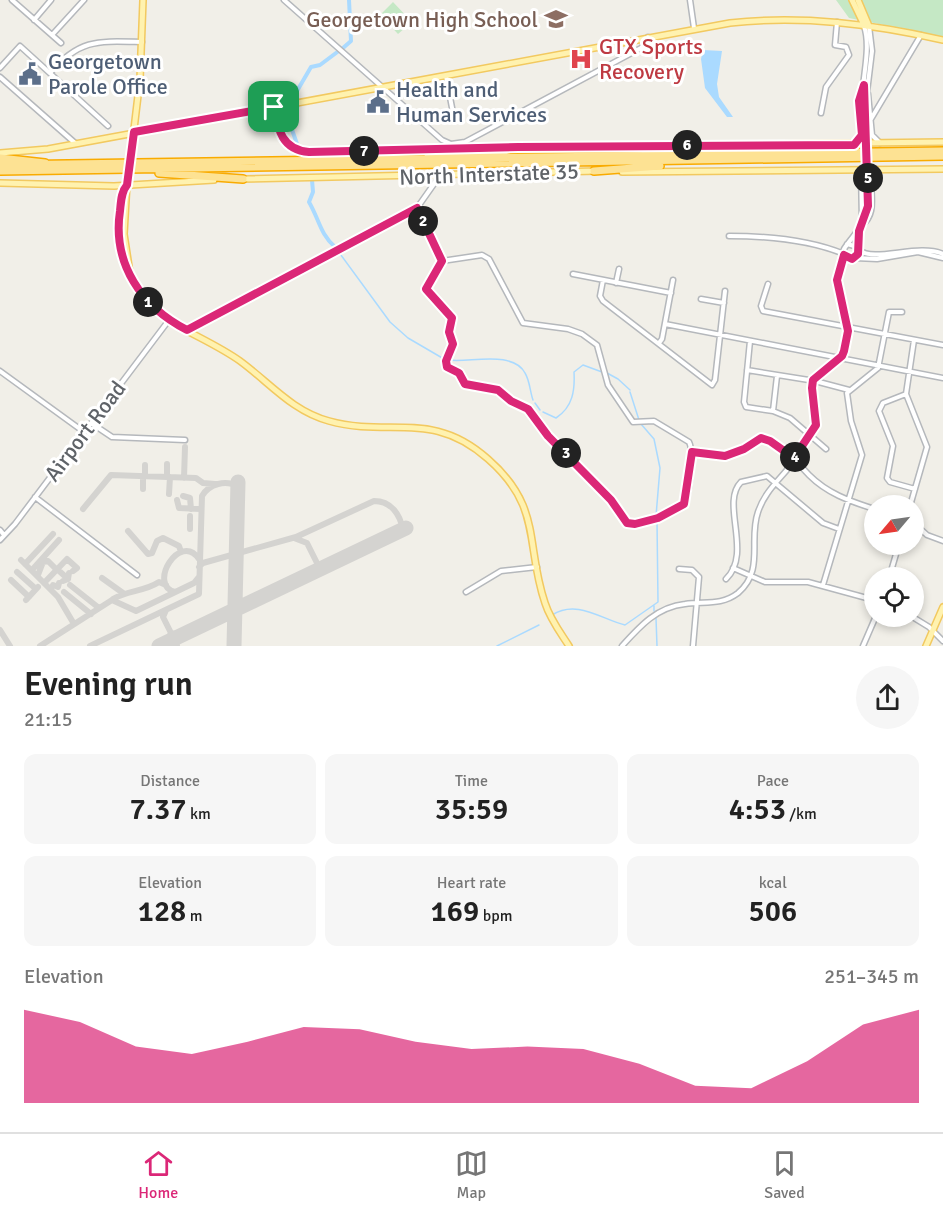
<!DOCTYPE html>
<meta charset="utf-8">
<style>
:root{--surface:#fff;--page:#f6f6f6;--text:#222;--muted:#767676;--line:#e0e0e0;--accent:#db2777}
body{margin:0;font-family:Signika,sans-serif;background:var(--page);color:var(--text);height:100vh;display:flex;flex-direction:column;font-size:22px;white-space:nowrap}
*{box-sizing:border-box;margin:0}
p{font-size:20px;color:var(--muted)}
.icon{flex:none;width:33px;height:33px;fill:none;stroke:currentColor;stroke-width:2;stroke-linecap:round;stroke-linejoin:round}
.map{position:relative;height:646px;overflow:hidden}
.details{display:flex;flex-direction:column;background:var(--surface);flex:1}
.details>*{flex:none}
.needle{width:39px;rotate:241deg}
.tools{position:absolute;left:864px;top:495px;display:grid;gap:12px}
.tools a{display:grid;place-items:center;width:60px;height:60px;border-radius:50%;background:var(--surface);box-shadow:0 3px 9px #0003;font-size:30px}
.pin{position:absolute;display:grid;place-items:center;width:51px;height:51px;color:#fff;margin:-26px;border-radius:12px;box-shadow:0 3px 9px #0006}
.km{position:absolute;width:30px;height:30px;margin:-15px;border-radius:50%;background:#222;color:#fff;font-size:16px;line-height:30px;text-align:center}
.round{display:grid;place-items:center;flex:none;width:63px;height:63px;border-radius:32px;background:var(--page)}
.head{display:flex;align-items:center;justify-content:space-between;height:102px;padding:0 24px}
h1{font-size:33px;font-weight:600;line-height:45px}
.metrics{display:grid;grid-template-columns:repeat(3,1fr);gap:9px;height:102px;padding:6px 24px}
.metrics div{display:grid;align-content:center;border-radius:12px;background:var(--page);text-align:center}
.metrics b{font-size:30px;font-weight:600}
.metrics small{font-size:16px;font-weight:400}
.metrics p{font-size:16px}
.chart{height:168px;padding:12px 24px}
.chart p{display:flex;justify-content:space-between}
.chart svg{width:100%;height:108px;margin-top:6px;fill:var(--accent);opacity:.7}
.tab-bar{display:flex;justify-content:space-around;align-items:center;height:84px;border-top:2px solid var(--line);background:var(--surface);font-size:16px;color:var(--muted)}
.tab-bar a{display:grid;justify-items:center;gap:3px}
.tab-bar .active{color:var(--accent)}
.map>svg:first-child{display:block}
</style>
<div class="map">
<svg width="943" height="646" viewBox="0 0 943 646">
<rect width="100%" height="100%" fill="#f1efe8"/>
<path fill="#c5e8c5" d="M836 0H943V37L849 18Z
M393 2 412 22 398 34 380 15Z"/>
<path fill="#aadaff" d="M703 50 722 51 717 84 719 97 733 117H727L705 88 701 59Z"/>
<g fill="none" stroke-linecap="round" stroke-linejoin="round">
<path stroke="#aadaff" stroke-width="1.5" d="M338 251 390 322 408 338 444 359
M449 360C469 363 513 350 525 373 530 381 530 392 533 400
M607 373 618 379 630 390
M630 392 639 420
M535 403 540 410
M543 412 556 418C573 407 575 390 574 372L583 365 602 372
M641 424 654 439 660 468 656 516
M654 606V611
M552 615C577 599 601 619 625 625L658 602 657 521
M656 618 657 646
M497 646 539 625"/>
<path stroke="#aadaff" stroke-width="4" d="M343 48 351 41 349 0
M297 99V91L311 67 320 65 340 50
M297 144 290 124 298 105
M312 180 313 192 309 202C319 219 320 234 335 247"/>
<path stroke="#d4d3d0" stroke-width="6" d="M145 476V465
M167 477V464
M184 478 185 447
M143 489V476
M169 494 170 477
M183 496 190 498 191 509
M177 500 179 508 200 509
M83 509 111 475 196 478 203 483 215 484
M190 529V516
M128 531 148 554 152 553 157 541 163 538 179 546 181 552
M294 538 307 543 318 565 314 572
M21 560 58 597 74 624
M25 564 53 534
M199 567 203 563 296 537 374 501C391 501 400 514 403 530
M57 569 68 579
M32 570 59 540
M17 572 36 589
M38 575 43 562 48 561 57 570
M102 578 123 593
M11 580 29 597
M63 581 68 579 69 573
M44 583 67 559 77 568 73 571
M53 585 58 587 59 583
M70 585 99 608
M64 592 91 614
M175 592C147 585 180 531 199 559
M113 599C127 590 144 592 159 582L166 585
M26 600 38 587
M166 610 163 617 172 635
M0 630 10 646
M171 633 181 635 176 640 177 646 172 642 166 643Z
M40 646 112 600 136 611 194 583 198 578
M90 646 199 594 202 496C209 484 226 479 238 487"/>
<path stroke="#d4d3d0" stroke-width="15" d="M159 646 406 528
M234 646 238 482"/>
<g stroke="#b5b8bc" stroke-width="7">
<path id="minor" d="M12 0 61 43
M284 0 442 140 451 144 465 142 641 48 648 42V37
M690 0 694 28
M34 20 51 0
M864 26C873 53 857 91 865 108
M52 35 84 0
M0 68 20 46 108 126
M50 73C80 38 100 41 142 42
M446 76 453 113
M0 77 75 143
M868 94 872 135 880 143
M865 108 872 51 869 26
M821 113 826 87 849 55 846 47 835 45 837 22
M871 119 921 35
M855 144C870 131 855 106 862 88
M861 170 862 222
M417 208 442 261
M862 225C882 210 863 182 877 170
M729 236C765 236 810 240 844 254
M847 244 858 247V253L854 258 846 256 844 249C853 235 866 225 868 206
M859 250C874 263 918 243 943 254
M482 255 489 259 523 323 568 329 582 334 597 345 608 385 633 422 654 421 689 442C694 451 690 495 684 503 677 514 639 526 627 523L610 498 548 437 528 409 511 401 498 390 466 384 459 373 447 367 446 361 453 344 449 332 452 320 426 289 442 261Z
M855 258 877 259 918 252 943 258
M573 274 671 293
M603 280 600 296 603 301 712 385 715 380 725 291
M616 283 619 269
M768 284 761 306 763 311 943 345
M701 299 724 303
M665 324 943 378
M187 330 417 208 441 174
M750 341 744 402 746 407 773 411 790 418 826 449
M659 343 662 339 673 280
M747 370 815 381 849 390
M0 371 84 432
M906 394 883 403 879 411 893 446 887 478 890 482 915 489
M773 411 777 376
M91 423 112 437 185 440
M692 452C706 453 721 458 734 453 744 450 756 435 767 439 784 445 797 463 809 475 828 494 850 501 874 509
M35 497 137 575
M910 506 927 447 906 394 914 340
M914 523 927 535 943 541
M0 530 4 535
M0 540 15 524 169 320
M733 568 765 582H808L874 600
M679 569 692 570 699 577 693 646
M889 578 899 544
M726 579C753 553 720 503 741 482L767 476 823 523 839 529
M823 585 862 455 851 421 847 393 878 368 889 312H902
M466 592 501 571 537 567
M911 616 929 627 943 641
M622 646C640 626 657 607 685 604 704 601 721 606 738 593 765 570 748 540 758 512 764 494 775 484 786 471 797 457 809 440 816 425L812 388 813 379 842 356C854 330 840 308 838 282 837 274 842 263 844 255
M863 646 876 616"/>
</g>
<g stroke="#f2c960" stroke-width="8">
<path id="major" d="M852 0 864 25
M858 0 869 26
M274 107 283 139 301 152 615 146
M712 145 943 142
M0 153 48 149 730 23C802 15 872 24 943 40
M131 154 140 79 143 0
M622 172 943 169
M241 179 598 171
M0 183 114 186 214 180
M127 183 124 234 130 273
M127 185 123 189C114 244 120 291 173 323 195 336 219 346 240 361 270 383 292 411 329 421 390 438 432 409 488 459 543 507 525 545 545 603 550 619 560 632 569 646
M926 646 943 607"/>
</g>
<g stroke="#f9ab00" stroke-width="10">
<path id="highway" d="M614 146 752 149
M428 154 505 151 518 147
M0 158 45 163
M0 165 943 151
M0 171 943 156
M594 171 660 166
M159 173 243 179"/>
</g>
<use href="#minor" stroke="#fff" stroke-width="4"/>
<use href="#major" stroke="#fff2af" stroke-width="5"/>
<use href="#highway" stroke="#fde293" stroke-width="7"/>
<g stroke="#b5b8bc" stroke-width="7" stroke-linecap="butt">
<path id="minor-bridge" d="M865 108 868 206"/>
</g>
<g stroke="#f2c960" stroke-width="8" stroke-linecap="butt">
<path id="major-bridge" d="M128 179 131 154"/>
</g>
<use href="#minor-bridge" stroke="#fff" stroke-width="4"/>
<use href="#major-bridge" stroke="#fff2af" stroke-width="5"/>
</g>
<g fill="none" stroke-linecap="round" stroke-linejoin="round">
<g stroke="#fff" stroke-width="12">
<path id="route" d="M864 85 868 206 859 231 858 254 852 259 844 255 837 280 848 331 844 351 842 356 813 380 812 388 816 425 794 458 770 441 761 438 744 449 725 456 692 452 684 504 658 518 635 524 627 523 611 500 548 436 528 409 511 401 498 390 465 384 459 373 447 367 446 361 453 344 449 332 452 318 426 289 442 261 417 208 187 330C142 307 112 264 120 211 121 202 121 192 127 185L134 132 274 107C278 130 282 150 309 152L518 147 854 145 862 135 859 101Z"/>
</g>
<use href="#route" stroke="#db2777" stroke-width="8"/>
</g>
<defs>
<g id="school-bare" transform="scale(1.8)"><path d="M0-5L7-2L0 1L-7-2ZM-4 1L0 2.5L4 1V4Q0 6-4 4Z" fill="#8d6e63" stroke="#fff" stroke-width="2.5" paint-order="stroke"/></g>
<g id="hospital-bare" transform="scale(1.8)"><path d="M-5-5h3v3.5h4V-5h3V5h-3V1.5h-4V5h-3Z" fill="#e0444e" stroke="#fff" stroke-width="2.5" paint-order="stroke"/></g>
<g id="civic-bare" transform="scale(1.8)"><path d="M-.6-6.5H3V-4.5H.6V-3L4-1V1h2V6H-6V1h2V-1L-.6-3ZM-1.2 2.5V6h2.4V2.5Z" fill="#5c6f8a" stroke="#fff" stroke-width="2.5" paint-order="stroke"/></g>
</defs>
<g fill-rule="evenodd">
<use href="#school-bare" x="556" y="19"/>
<use href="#hospital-bare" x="581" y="59"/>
<use href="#civic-bare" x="30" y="74"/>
<use href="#civic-bare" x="378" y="102"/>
</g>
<g text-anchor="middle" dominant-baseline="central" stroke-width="6" stroke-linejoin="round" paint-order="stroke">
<g font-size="22" fill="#785e54" stroke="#fff" text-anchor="end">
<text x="538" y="19">Georgetown High School</text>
</g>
<g font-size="22" fill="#be3a42" stroke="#fff" text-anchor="start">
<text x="599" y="46">GTX Sports<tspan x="599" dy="25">Recovery</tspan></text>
</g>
<g font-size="22" fill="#4e5e75" stroke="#fff" text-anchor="start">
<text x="48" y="61">Georgetown<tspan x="48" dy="25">Parole Office</tspan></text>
<text x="396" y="89">Health and<tspan x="396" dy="25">Human Services</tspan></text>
</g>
<g font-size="22" fill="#5f6368" stroke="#fff">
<text transform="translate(489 174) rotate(-2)">North Interstate 35</text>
<text transform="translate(85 431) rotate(-53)">Airport Road</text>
</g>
</g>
</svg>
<div class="tools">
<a><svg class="needle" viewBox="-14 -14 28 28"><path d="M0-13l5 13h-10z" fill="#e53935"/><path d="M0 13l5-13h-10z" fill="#767676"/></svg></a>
<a><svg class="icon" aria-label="locate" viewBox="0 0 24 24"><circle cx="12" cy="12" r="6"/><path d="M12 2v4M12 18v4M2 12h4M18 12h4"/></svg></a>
</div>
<div class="pin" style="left:274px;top:107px;background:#1e9e55"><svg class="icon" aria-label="arrive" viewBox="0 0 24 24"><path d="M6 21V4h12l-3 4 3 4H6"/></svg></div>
<b class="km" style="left:148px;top:302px">1</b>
<b class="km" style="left:423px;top:221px">2</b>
<b class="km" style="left:566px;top:453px">3</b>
<b class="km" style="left:795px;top:457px">4</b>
<b class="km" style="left:868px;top:178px">5</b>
<b class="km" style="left:687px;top:145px">6</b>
<b class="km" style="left:364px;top:151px">7</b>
</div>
<section class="details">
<div class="head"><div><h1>Evening run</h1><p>21:15</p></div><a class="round"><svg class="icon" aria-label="share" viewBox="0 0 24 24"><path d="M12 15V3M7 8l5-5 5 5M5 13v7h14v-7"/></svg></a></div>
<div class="metrics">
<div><p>Distance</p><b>7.37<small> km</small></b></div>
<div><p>Time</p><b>35:59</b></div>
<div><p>Pace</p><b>4:53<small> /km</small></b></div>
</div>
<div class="metrics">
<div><p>Elevation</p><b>128<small> m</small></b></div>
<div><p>Heart rate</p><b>169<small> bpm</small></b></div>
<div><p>kcal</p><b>506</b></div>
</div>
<div class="chart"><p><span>Elevation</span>251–345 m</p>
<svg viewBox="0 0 160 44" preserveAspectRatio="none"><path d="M0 44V6L10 11L20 21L30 24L40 19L50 13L60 14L70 19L80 22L90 21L100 22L110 28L120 37L130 38L140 27L150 12L160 6V44z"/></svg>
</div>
</section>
<nav class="tab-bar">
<a class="active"><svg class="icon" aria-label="home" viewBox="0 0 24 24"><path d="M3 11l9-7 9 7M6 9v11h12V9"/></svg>Home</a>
<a><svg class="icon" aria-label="map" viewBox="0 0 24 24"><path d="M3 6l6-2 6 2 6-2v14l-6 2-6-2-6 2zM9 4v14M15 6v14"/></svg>Map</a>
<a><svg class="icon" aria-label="saved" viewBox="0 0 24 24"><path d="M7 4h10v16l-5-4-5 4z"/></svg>Saved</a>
</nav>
